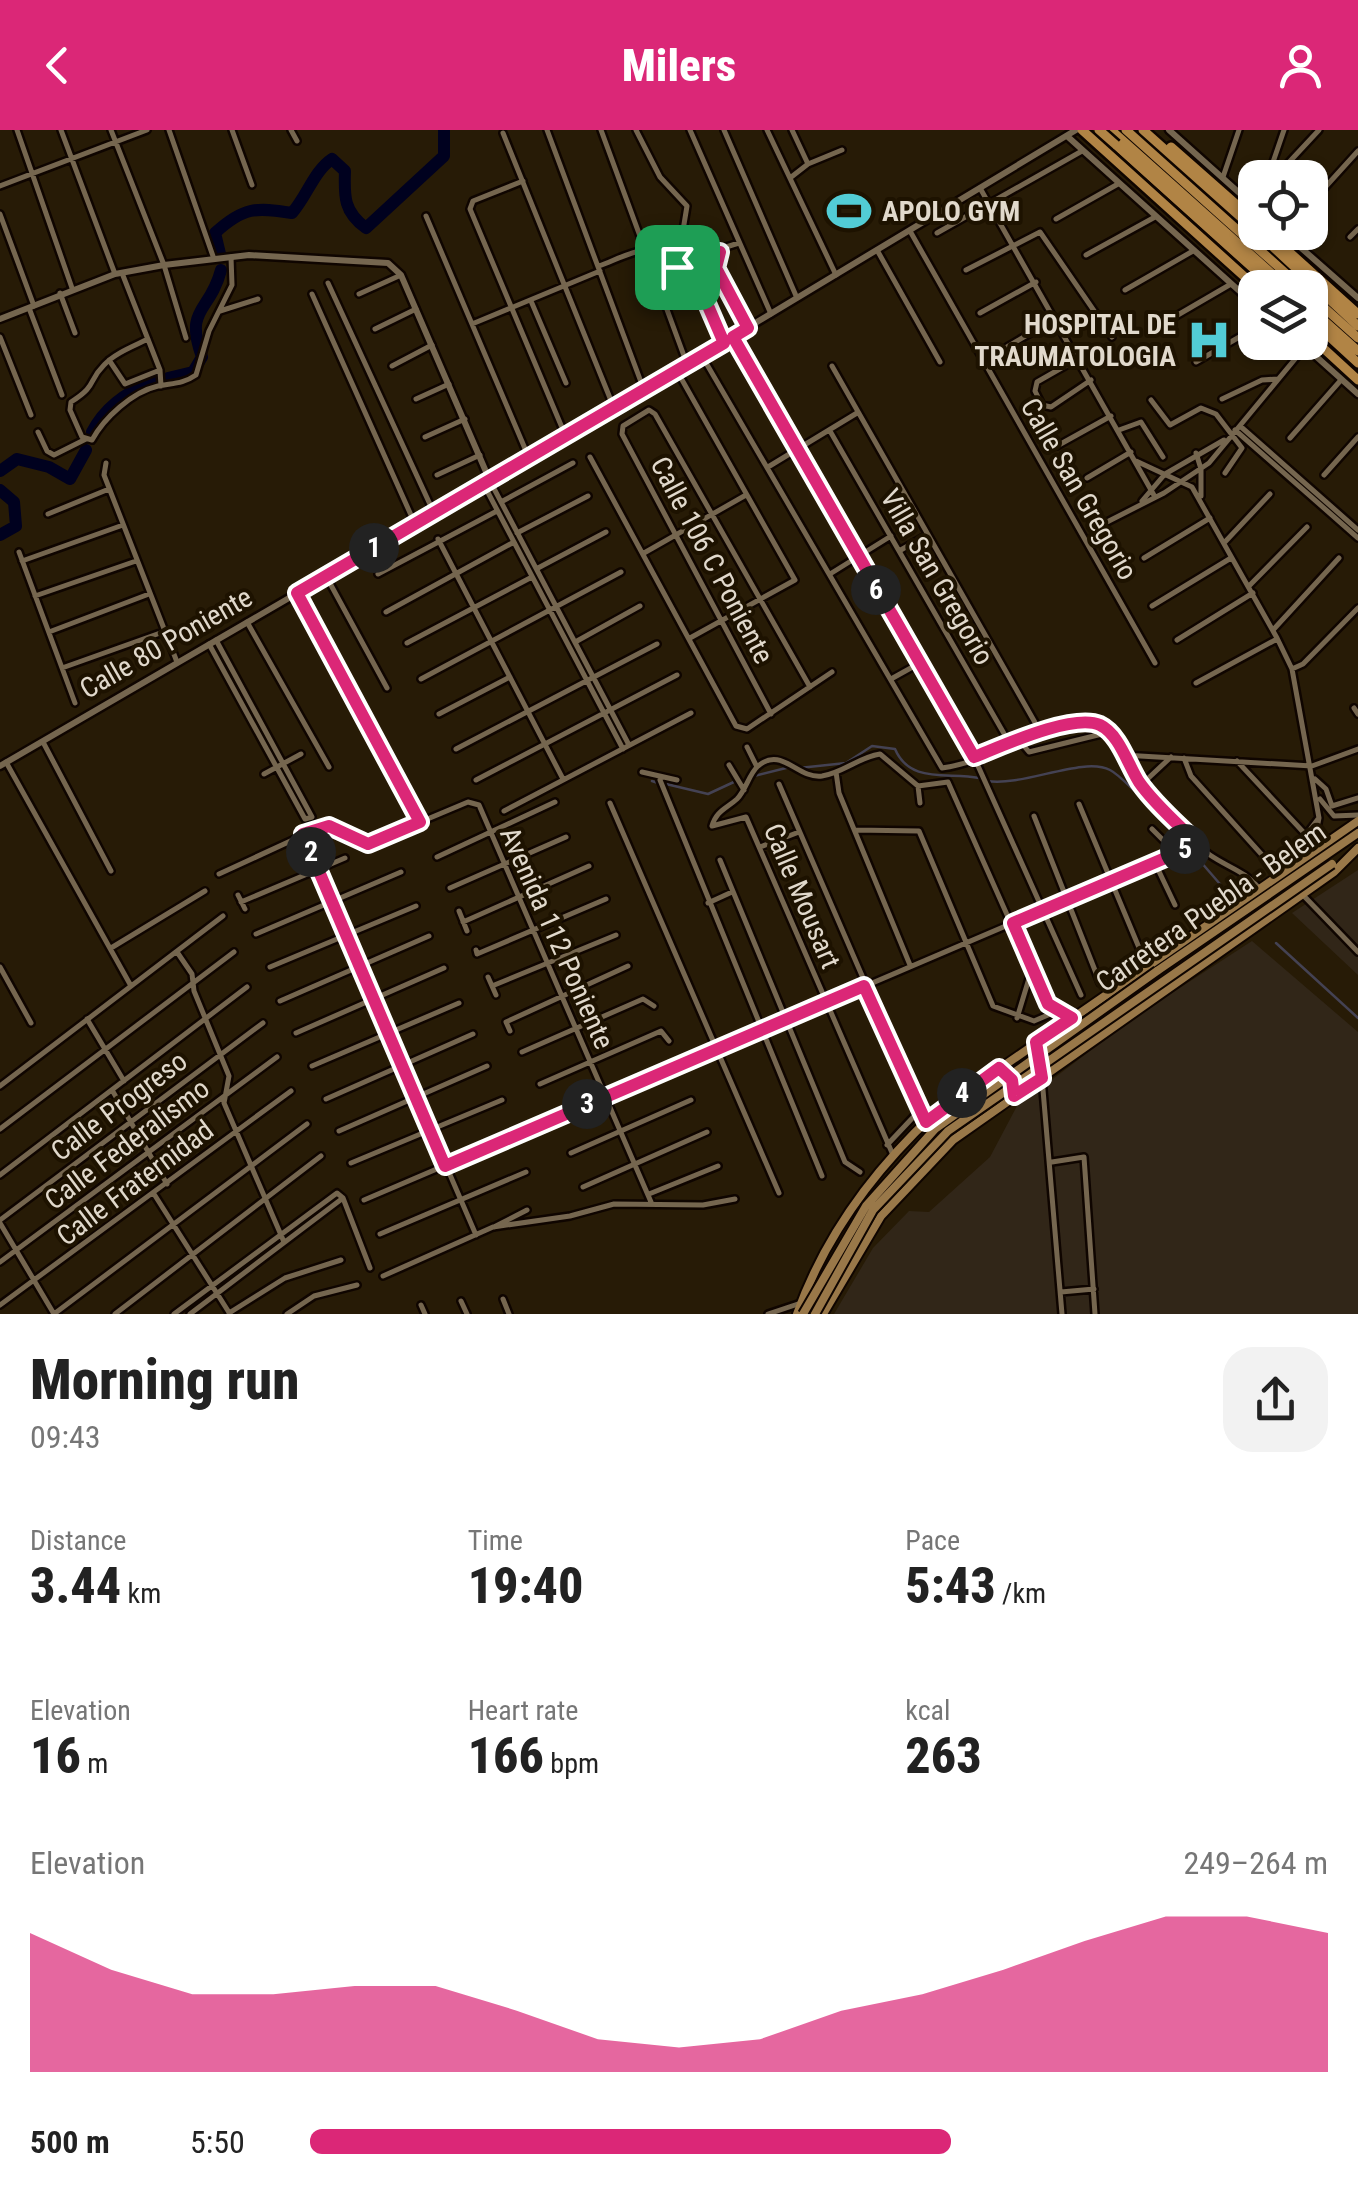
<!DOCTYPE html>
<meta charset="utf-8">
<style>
:root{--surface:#fff;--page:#f2f2f2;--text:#222;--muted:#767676;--accent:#db2777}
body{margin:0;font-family:"Roboto Condensed",sans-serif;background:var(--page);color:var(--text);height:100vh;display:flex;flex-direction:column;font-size:38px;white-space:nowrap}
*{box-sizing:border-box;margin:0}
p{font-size:32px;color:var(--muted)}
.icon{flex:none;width:55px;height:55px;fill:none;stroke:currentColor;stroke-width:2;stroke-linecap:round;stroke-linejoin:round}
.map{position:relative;height:1184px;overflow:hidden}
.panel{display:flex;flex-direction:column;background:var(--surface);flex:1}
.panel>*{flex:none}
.tools{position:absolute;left:1238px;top:30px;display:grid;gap:20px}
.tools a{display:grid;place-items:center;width:90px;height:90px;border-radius:20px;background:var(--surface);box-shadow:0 2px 8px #0004;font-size:50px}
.pin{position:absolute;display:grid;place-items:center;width:85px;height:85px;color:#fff;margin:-42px;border-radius:20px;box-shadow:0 5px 15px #0006}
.km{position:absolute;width:50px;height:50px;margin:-25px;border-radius:50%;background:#222;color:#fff;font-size:28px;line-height:50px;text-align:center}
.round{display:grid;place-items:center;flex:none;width:105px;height:105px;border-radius:30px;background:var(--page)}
.overview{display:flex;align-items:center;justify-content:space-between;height:170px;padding:0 30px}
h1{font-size:55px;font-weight:800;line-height:75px}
.figures{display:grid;grid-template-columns:repeat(3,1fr);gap:15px;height:170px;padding:10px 30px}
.figures div{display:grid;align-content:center}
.figures b{font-size:50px;font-weight:800}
.figures small{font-size:28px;font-weight:400}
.figures p{font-size:28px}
.chart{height:280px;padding:20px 30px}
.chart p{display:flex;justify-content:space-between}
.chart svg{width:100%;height:180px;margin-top:10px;fill:var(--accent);opacity:.7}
ul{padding:0 30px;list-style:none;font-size:32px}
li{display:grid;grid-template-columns:160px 120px 1fr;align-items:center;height:75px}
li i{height:25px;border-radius:12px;background:var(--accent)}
header{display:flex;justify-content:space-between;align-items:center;height:130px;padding:0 30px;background:var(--accent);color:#fff;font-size:45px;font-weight:800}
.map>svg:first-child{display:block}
</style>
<header><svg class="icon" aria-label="back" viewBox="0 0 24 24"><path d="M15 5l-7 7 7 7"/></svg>Milers<svg class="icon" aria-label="person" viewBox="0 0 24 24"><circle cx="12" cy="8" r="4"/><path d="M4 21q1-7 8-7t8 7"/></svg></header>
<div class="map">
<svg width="1358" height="1184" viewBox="0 0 1358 1184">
<rect width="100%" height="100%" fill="#271b06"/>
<path fill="#312618" d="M1358 740V845L1292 783Z
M1252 811 1358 902V1184H834L873 1118 909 1081 929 1082 990 1027 1017 976 1135 887Z"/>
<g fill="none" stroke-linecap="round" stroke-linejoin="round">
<path stroke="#444253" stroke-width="2.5" d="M799 638 846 633 872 616 895 619C910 654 947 642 979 648
M754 646 790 637
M652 651 658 653
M987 651C1023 657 1083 626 1110 640 1126 648 1167 696 1182 712
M666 654 708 664 736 651
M1194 724 1226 761
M1276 813 1358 888"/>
<path stroke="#00011f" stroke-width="12" d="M220 124 215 103C243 77 256 77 292 83 307 66 314 41 332 29L345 41C344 67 344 82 366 98L444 26V0
M168 248 193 242 202 227C184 177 210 183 221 140
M92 302C105 277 126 262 152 252
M0 341 17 329 49 337 70 349 86 320
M0 360 14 372 16 396 0 405"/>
<g stroke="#0f0500" stroke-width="10">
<path id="minor" d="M17 0 72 158
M61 0 115 144
M111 0 164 135 186 208
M169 0 214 129
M232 0 252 55
M291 0 297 11
M547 0 644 260
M601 0 687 234
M636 0 660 47 687 76 677 137
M690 0 771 184
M724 0 797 168
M767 0 836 145
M792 0 808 34
M1284 0 1272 35 1279 43 1319 0
M503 3 614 278
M1223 47 1239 0
M790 48 808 34 842 20
M523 51 473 71 470 79 566 307
M0 56 147 0
M980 58 1155 367
M1310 74 1358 21
M0 84 34 176
M426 86 529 328
M1056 89 1118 54
M910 101 1155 533
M937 103 1082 21
M1350 107 1358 99
M877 120 940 232
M1086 125 1155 87
M599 136C613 131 630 122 644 120 682 115 712 186 724 213
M678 137 687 129 739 113
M716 138 748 197
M966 140 1040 102 1112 207
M122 143 160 240 161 256
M328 153 434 383
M698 156 716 138 720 122
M1125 160 1193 121
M60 163 75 203
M312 164 415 394
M359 164 401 145
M531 171 566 253
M29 178 62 265
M220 181 258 169
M980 183 1036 152
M472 194 600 141
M375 199 416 179
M1152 200 1231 154
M0 207 31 285
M733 207 974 627 1081 865
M148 209C134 216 115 223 104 235 87 252 98 255 71 272L70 280 82 307 92 310C104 288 132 262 158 256 173 253 183 254 196 245L209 201 232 155 231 127
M1007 217 1056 188
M702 226 942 638C989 632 1032 598 1081 592 1103 590 1111 604 1121 621 1142 657 1174 701 1210 725 1229 738 1245 741 1260 759
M1079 228 1037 252 1035 261 1042 275 1051 277 1091 250
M109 230 125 254 160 240
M1196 232 1255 198
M392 236 432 215
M832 236 1041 603
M677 241 795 450 690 508
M416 269 449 254
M1222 269 1262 250 1278 249
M1151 270 1170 295 1201 278 1216 284 1242 318 1225 343
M1240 296 1358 400
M1119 300 1141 292 1163 327
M1235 300 1358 408
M830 301 1010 614
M38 302 47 321 54 325 86 309
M425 307 465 289
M1290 308 1341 250
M1057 316 1111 286
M1196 323 1201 339V366
M590 327 736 596 747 599 832 542
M1136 331 1192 357 1277 508 1292 539 1319 688 1315 708 1300 728
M106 333 104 345 177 532
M768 337 857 283
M437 345 480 325
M1324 345 1358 307
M1087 348 1131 322
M490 351 629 615
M484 355 623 619
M1142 371 1165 344 1224 310
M501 372 573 333
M48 384 109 359
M1103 394 1164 363 1209 333 1305 217
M517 403 588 366
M438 409 563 649
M1224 413 1270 364
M899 421 927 405
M19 422 75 573
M644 423 746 365
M1144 428 1210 388
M22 431 123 395
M538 438 606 402
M378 444 497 381
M830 444 891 406
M326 446 387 558
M1249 456 1307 397
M297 463 420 692
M35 466 136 431
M1152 476 1231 428
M386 482 514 412
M247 492 329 637
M1273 500 1339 428
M49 502 149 464
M1177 510 1253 463
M577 511 640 476
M407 513 532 447
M209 514 305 689 312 687 216 510
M62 538 163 502
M1292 539 1303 534 1358 478
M421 549 621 442
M891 549 918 534
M1196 553 1277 509
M1354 578 1358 584
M439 584 510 547
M771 584 622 304 623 296 649 280 655 284 810 557
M1019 610 1029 622 1110 602
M43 612 111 741
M747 617 757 637
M456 619 657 514
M1123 625 1312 636 1358 619
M1184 628 1191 646 1280 745
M1237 631 1306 705
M6 632 131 856
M729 635 744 660
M642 642 677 650
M836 642 839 663 910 835
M264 644 301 624
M1315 649 1326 659 1332 676 1358 668
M476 650 677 545
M660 650 822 1046
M779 654 925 991
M1141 655 1171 627
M918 656 920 673
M1320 669 1334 686 1358 685
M610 673 779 1063
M1079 674 1140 820
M504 681 691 583
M1034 686 1100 853
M712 696C716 681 726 679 737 669 746 660 749 644 758 636 782 616 797 649 822 646 843 643 859 627 880 624L918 656 948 652 1045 870 1073 887
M712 696 746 687 893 1025
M1152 699 1176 723
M855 700 919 701 993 876 1034 891 1062 879
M303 704 476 1105
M760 717 799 702
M437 727 555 672
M720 730 845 1032 860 1042
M1155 733 1175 775
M1272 737 1294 721 1318 689
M219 744 321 697 329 696 368 714 468 672 479 675 651 1072
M450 758 566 707
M238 765 245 779
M1303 765 1358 822
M241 772 345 728
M708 773 732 762
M459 781 467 801
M463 792 589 736
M256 804 401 742
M111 818 205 761
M476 820 477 824 606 769
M177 822 192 844 194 861 229 946 224 973 284 1112
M0 837 31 893
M270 837 416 776
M488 847 496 865
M492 856 616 805
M280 871 429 806
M1017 888 1031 842
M87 889 124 951
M510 901 506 892 628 836
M296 903 444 838
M522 922 643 869 654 876
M312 936 459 873
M1042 948 1062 1184
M540 954 661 901 669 911
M0 956 223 786
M112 960 167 1054
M326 969 473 904
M0 999 234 822
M339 1001 487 936
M887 1015 919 981
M571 1023 691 970
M1052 1032 1084 1027 1095 1184
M351 1033 502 970
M0 1045 247 857
M583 1057 707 1002
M154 1064 230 1184
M649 1064 718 1036
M364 1070 1198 714
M0 1090 263 893
M0 1093 54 1184
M494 1097 527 1080
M380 1104 526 1042
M0 1132 277 927
M383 1146 493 1097 570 1086 614 1074 703 1075 735 1069
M1061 1162 1094 1159
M503 1169 509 1184
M461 1171 467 1184
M0 1175 291 961
M421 1175 425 1184
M229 1183 285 1148 341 1130
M54 1184 307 994
M115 1184 321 1026
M174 1184 337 1063 343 1068 370 1138
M190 1184 343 1068
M287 1184 314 1166 357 1155
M768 1184 801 1173"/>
</g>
<g stroke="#0f0500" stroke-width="11">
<path id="tertiary" d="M1169 0 1255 77
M1067 6 1255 175
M1283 102 1358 168
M0 189 115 144 164 135 249 125 388 133 401 145 490 351
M1300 212 1358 264
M0 636 566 307 1076 0"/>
</g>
<g stroke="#0f0500" stroke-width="12">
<path id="primary" d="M1157 841 1358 703
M797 1184C825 1106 874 1040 934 984L1358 691
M823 1184 881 1086 953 1010 1334 742 1358 718"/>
</g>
<g stroke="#0f0500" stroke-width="14">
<path id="motorway" d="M1111 0 1288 158
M1126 0 1302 158
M1143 0 1255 100
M1116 15 1275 158
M1171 17 1255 91
M1257 102 1358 196
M1267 102 1358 184
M1310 165 1358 208
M1310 178 1358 221
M1310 189 1358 233
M1310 206 1358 250"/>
</g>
<use href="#minor" stroke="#75664f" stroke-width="5"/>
<use href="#tertiary" stroke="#75664f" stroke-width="6"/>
<use href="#primary" stroke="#997849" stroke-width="8"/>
<use href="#motorway" stroke="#b18445" stroke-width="9"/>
<g stroke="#0f0500" stroke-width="12" stroke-linecap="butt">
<path id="primary-bridge" d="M803 1184 866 1076 935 999 1157 841
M815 1184 873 1080 948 1001 1332 734"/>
</g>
<g stroke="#0f0500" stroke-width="14" stroke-linecap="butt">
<path id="motorway-bridge" d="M1082 0 1257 158
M1099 0 1116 15"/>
</g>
<use href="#primary-bridge" stroke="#997849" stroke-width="8"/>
<use href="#motorway-bridge" stroke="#b18445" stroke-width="9"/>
</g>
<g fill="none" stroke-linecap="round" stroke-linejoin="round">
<g stroke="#fff" stroke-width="20">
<path id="route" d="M720 122 716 138 748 198 733 207 974 627C1002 616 1073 583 1100 595 1119 604 1128 635 1139 652 1155 675 1179 695 1198 714L1013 793 1048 874 1072 888 1036 912 1042 948 1014 966 1012 950 999 938 926 992 864 856 445 1036 303 704 329 696 368 714 420 692 297 463 724 213 702 162 677 137 687 128Z"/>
</g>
<use href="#route" stroke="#db2777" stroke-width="12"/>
</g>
<defs>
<g id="stadium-bare" transform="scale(3.45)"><path d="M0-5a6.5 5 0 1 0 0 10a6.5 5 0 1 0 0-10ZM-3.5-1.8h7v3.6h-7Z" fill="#52ccd5" stroke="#1d1200" stroke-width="2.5" paint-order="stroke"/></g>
<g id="hospital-bare" transform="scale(3.45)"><path d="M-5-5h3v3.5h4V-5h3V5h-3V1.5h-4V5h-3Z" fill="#52ccd5" stroke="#1d1200" stroke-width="2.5" paint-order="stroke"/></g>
</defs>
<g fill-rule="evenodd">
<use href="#stadium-bare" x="849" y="81"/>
<use href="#hospital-bare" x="1209" y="210"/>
</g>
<g text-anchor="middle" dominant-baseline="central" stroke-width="8" stroke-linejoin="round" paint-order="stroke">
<g font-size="28" font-weight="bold" fill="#e1d9cc" stroke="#1d1200" text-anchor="start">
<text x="882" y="81">APOLO GYM</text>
<text x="1176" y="194" text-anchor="end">HOSPITAL DE<tspan x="1176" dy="32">TRAUMATOLOGIA</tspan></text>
</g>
<g font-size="28" fill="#e1d9cc" stroke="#1d1200">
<text transform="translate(1079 359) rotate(60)">Calle San Gregorio</text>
<text transform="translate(712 430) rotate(62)">Calle 106 C Poniente</text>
<text transform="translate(937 447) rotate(60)">Villa San Gregorio</text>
<text transform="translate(166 513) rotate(-30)">Calle 80 Poniente</text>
<text transform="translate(802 766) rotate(67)">Calle Mousart</text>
<text transform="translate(1211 777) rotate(-35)">Carretera Puebla - Belem</text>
<text transform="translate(557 808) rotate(66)">Avenida 112 Poniente</text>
<text transform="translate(119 976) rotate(-37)">Calle Progreso</text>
<text transform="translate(127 1014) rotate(-37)">Calle Federalismo</text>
<text transform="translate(135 1053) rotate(-37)">Calle Fraternidad</text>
</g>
</g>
</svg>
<div class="tools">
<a><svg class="icon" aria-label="locate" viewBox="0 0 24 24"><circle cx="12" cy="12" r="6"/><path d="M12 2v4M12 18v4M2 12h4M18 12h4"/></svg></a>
<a><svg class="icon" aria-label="layers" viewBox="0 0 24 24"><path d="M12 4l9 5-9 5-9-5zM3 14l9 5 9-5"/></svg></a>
</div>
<div class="pin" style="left:677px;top:137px;background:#1e9e55"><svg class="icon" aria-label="arrive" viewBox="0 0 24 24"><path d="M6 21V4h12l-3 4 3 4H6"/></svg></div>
<b class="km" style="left:374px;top:418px">1</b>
<b class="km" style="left:311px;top:722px">2</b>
<b class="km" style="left:587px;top:974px">3</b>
<b class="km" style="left:962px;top:963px">4</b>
<b class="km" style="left:1185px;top:719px">5</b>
<b class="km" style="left:876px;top:460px">6</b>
</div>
<section class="panel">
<div class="overview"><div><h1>Morning run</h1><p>09:43</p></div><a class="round"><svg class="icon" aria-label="share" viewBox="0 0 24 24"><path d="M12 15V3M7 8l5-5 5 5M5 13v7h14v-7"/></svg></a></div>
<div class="figures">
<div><p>Distance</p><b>3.44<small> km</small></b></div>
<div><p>Time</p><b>19:40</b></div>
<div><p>Pace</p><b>5:43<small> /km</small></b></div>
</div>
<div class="figures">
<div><p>Elevation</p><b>16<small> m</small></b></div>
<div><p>Heart rate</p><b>166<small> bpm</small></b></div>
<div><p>kcal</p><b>263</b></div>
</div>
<div class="chart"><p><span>Elevation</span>249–264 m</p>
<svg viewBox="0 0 160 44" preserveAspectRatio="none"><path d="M0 44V10L10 19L20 25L30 25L40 23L50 23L60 29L70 36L80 38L90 36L100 29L110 25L120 19L130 12L140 6L150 6L160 10V44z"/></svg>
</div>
<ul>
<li><b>500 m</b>5:50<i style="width:63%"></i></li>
</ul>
</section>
